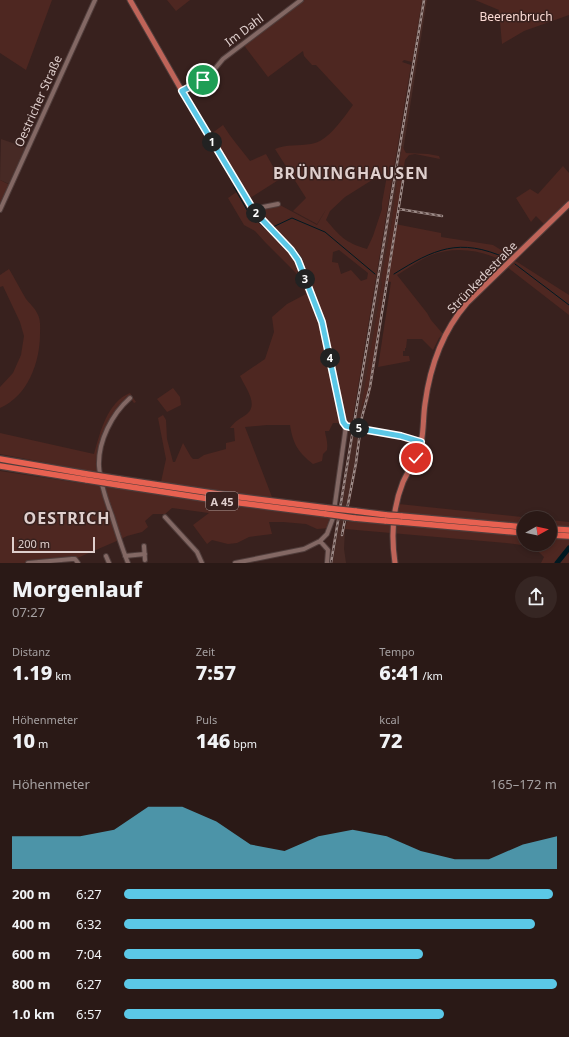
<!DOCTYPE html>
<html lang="de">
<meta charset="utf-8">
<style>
:root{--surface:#2a1916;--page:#362623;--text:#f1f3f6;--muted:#a5a0a1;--line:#463835;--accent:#5bc8e7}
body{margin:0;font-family:"Noto Sans",sans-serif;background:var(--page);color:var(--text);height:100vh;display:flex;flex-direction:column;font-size:15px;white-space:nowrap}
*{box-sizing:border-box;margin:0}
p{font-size:13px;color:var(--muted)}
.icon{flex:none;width:22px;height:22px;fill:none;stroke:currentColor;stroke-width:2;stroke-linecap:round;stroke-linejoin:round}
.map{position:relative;height:563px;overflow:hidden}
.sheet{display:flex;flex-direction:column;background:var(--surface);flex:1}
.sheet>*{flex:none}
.needle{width:26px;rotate:82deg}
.controls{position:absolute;left:517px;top:511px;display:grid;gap:8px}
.controls a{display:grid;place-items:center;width:40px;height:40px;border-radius:50%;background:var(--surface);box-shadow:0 2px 6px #0003,0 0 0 1px var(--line);font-size:20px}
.scale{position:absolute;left:12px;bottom:10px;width:83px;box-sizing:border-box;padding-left:4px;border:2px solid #dfcfcd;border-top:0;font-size:11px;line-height:14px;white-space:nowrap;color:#dfcfcd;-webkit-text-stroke:3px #38211e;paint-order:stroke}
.pin{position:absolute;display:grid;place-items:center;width:34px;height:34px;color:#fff;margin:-17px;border:2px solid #fff;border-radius:50%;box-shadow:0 1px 4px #0007}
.km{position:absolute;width:20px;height:20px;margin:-10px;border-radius:50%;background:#222;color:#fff;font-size:11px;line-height:20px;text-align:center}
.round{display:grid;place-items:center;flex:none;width:42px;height:42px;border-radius:21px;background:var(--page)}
.headline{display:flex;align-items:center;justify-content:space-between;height:68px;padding:0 12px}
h1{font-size:22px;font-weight:800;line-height:30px}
.stats{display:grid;grid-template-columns:repeat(3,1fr);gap:6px;height:68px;padding:4px 12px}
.stats div{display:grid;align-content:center}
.stats b{font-size:20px;font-weight:800}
.stats small{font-size:11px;font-weight:400}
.stats p{font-size:11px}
.chart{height:112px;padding:8px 12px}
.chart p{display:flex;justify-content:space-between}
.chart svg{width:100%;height:72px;margin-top:4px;fill:var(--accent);opacity:.7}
ul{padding:0 12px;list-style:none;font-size:13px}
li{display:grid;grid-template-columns:64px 48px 1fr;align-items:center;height:30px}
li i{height:10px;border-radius:5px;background:var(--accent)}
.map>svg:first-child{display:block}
</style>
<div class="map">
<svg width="569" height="563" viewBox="0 0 569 563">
<rect width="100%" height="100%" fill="#38211e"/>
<path fill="#472a25" d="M422 0H427L362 409 367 396 380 319 388 259 395 224 397 225 384 302 379 343 369 400 363 415 357 467 345 529 344 549 346 563H329L342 492Z
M1 139 30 149 14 186 0 180Z"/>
<path fill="#4e2721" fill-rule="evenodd" d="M0 0H52L26 70 0 53Z
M167 0H190L176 11Z
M303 0H422L412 62 404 60 402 62 411 65 352 424 348 422 346 419 326 329 305 273 306 269 301 271 320 320 341 421 339 423H333L329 431H325C326 439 328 441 327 450L323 454 322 461 313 464C298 452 293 444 290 425H267L245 427 272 497 252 496 161 482 166 459 158 418 163 415 166 420 167 439 173 462H175L183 443 191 457 193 459H198L204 455 226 449V443L235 441 234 428H230C236 420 240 419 247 414 259 404 245 387 240 376L265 359 274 332 272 317 287 304 306 294 296 273 265 242 255 231 244 225 228 198 241 189 207 137 223 125C231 138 241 149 250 161L266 154 280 179 247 200 254 211 278 204 317 225 327 208 317 224 293 211 306 198 275 149C286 144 299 146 311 144 328 142 344 117 353 105L316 65H312L304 56 303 51 268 77 243 44ZM388 170 382 203V209L373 236 367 249C344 242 341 237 326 220L330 211 345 197ZM339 250 368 273 367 279 361 281 351 270 341 274 338 263 332 262 333 252Z
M475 0H569V15L524 31 502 44 499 10Z
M402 146 406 153 428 154 439 156 440 159 415 154 409 155 405 160 395 224 441 233V237L493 245 511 256 505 262C482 250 455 245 429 256 418 261 407 269 397 275L427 313 431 320 443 334 439 338 433 350 422 339H407L406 348H405V351H403V356H409L410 361 378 367 391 282 385 281 380 319 367 396 361 409 382 282 381 281 391 226Z
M563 166 569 173V201L544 224 536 216 531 222 516 198 530 189 538 194Z
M0 180 10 185 0 207Z
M514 260 569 295V315L507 267Z
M9 269C15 279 20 289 26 299 29 303 35 308 37 313 41 319 40 328 40 334 40 362 28 396 0 408V387L13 373 21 355 24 336 20 322 3 286 0 287V275Z
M173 388 180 397 181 405 167 412 157 399Z
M130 393 136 402 134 403 131 399 119 411 105 437 100 453V473L0 454V433L94 454C100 433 107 402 130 393Z
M0 471 233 506 333 518 330 528 317 529 306 524 283 522H269L272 534 249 537 237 543 228 544 212 540 207 544 193 525 209 513 172 508 165 514H153L145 521 148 527 142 532 127 536 119 540 75 559 28 563H0Z
M399 504 531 518H524V524L397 512Z
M550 520 569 522V527L550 526Z
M347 521 524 536V544H550V538L569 540V563H541L544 557C534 545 520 545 506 543L345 529Z"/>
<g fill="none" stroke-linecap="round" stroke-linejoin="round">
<path stroke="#001921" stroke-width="1" d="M234 187 247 210
M250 214 267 230
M273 227 292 218 325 232 375 274
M282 236 295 249 302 259
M515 264 569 305
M394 274C434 249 459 237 506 258"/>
<path stroke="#001921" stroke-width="5" d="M557 563 569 548"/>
<g stroke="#503d3b" stroke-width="6">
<path id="minor" d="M182 91 208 77 223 59 301 0
M0 210 95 0
M254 211 263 207 278 204
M165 517 197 552 202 563
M320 541 328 550 327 563
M144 546 145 560
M106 556 109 563
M125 556 145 554
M28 563 72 559H75L78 563
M128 563C122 548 117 532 112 516 106 500 100 483 99 466 98 441 112 414 130 398
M235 563 304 549 320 541 327 534 333 518 346 426"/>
</g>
<g stroke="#503d3b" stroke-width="7">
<path id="major" d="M130 0 182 91 254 211 291 250 298 260 322 322 343 422 346 426 350 427
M366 430 401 436 421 442
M395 563C391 536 393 507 403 482 409 469 418 457 421 443 424 430 423 417 425 404 430 366 442 332 467 303L569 204"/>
</g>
<g stroke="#503d3b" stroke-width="8">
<path id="highway" d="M0 459 87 474
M0 466 87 480
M119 479 232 496 327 508
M118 485 216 500 326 514
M355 511 387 515
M401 516 524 527
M354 518 386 521
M400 522 524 533
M550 529 569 530
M550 535 569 536"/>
</g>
<use href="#minor" stroke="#836864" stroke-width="4"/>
<use href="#major" stroke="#bf6459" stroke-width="5"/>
<use href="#highway" stroke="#e76151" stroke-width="5.5"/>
<g stroke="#9d8b88" stroke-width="2.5">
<path id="rail" d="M399 209 442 216
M342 535 356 463 362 417 370 387 403 181
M331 563 424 0"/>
</g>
<use href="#rail" stroke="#38211e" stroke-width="1" stroke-dasharray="3" stroke-linecap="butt"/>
<g stroke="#503d3b" stroke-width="7" stroke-linecap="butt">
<path id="major-bridge" d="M350 427 366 430"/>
</g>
<g stroke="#503d3b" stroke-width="8" stroke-linecap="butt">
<path id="highway-bridge" d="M87 474 119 479
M87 480 118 485
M327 508 355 511
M326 514 354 518
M387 515 401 516
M386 521 400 522"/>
</g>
<use href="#major-bridge" stroke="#bf6459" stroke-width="5"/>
<use href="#highway-bridge" stroke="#e76151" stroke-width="5.5"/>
</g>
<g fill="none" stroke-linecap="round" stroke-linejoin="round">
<g stroke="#fff" stroke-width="8">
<path id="route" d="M203 80 182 91 254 211 291 250 298 260 322 322 343 422 346 426 350 427 401 436 421 442 416 458"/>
</g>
<use href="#route" stroke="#5bc8e7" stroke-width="5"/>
</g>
<g text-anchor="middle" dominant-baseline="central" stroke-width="3" stroke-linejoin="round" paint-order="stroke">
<rect fill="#38211e" stroke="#ad9b98" stroke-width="1" x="206" y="492" width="32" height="18" rx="3"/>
<g font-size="11" font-weight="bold" fill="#dfcfcd">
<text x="222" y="501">A 45</text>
</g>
<g font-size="12" fill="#fcdbd5" stroke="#38211e">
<text x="516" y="16">Beerenbruch</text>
</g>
<g font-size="12" fill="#dfcfcd" stroke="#38211e">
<text transform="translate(244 30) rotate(-37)">Im Dahl</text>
<text transform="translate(38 101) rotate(-66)">Oestricher Straße</text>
<text transform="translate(482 277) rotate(-46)">Strünkedestraße</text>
</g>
<g font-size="16" font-weight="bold" letter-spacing="1" fill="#dfcfcd" stroke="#38211e">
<text x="351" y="173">BRÜNINGHAUSEN</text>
<text x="67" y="518">OESTRICH</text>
</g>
</g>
</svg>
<div class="controls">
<a><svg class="needle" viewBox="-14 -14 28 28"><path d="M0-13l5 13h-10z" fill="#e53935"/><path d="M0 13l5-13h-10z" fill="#a5a0a1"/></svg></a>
</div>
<div class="scale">200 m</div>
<div class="pin" style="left:203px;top:80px;background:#1e9e55"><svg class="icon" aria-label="arrive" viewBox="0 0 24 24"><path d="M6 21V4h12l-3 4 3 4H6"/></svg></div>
<div class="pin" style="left:416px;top:458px;background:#d93025"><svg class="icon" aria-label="check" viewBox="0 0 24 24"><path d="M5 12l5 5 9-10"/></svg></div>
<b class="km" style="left:212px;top:142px">1</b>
<b class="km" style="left:256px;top:213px">2</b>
<b class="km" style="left:305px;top:279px">3</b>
<b class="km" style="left:330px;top:358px">4</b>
<b class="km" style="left:359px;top:428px">5</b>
</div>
<section class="sheet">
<div class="headline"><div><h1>Morgenlauf</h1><p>07:27</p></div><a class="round"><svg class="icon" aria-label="share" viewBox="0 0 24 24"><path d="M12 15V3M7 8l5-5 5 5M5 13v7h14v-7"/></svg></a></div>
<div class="stats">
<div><p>Distanz</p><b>1.19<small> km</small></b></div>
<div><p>Zeit</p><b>7:57</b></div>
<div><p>Tempo</p><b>6:41<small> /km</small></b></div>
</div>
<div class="stats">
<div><p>Höhenmeter</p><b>10<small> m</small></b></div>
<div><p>Puls</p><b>146<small> bpm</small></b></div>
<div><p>kcal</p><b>72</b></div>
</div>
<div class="chart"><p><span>Höhenmeter</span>165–172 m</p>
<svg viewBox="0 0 160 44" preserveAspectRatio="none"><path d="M0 44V24L10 24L20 24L30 20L40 6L50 6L60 15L70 29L80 33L90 24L100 20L110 24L120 33L130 38L140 38L150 29L160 24V44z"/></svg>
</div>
<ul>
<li><b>200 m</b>6:27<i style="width:99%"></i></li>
<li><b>400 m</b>6:32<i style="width:95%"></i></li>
<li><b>600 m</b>7:04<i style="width:69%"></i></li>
<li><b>800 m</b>6:27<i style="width:100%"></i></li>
<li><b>1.0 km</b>6:57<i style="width:74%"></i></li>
</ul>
</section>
